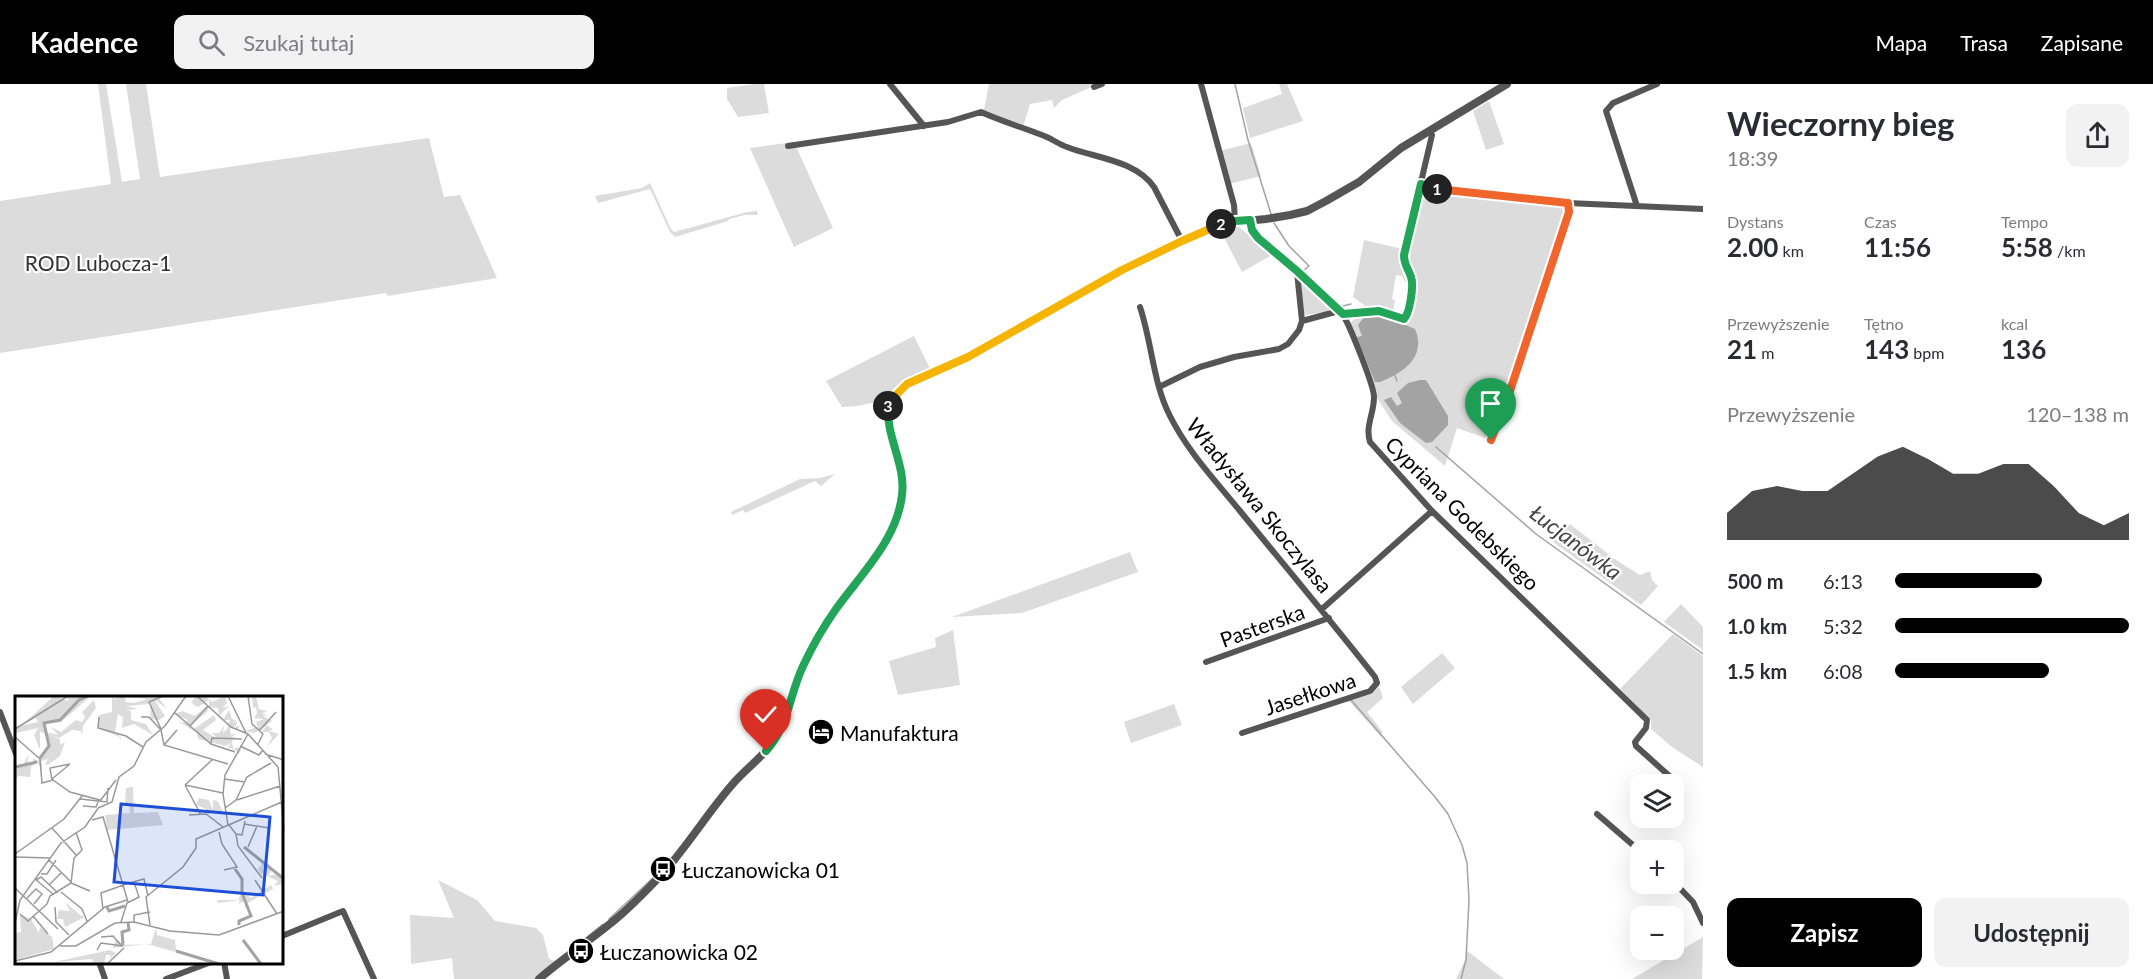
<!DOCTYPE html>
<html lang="pl">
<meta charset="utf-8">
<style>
:root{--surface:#fff;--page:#f2f2f3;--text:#2b2b33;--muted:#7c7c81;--accent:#000}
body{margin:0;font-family:Lato,sans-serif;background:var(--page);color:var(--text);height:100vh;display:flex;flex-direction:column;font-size:22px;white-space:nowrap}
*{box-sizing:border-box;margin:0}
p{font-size:20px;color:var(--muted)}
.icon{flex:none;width:33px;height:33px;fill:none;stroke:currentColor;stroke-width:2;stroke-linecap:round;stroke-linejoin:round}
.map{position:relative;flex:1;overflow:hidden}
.panel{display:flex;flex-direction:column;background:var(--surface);width:450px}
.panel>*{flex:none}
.controls{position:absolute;left:1630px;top:690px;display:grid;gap:12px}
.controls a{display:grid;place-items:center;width:54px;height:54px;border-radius:12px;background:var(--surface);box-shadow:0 6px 24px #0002;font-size:30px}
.pin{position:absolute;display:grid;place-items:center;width:51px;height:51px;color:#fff;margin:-62px -26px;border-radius:50% 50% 50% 0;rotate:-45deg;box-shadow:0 0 6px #0007}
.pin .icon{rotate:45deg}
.km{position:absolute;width:30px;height:30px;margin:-15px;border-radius:50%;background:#222;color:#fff;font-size:16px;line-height:30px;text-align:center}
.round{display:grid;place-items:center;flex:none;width:63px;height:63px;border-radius:12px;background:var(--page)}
.overview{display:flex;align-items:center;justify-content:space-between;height:102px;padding:0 24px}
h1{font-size:33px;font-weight:700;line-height:45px}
.stats{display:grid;grid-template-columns:repeat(3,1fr);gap:9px;height:102px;padding:6px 24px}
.stats div{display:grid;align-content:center}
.stats b{font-size:26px;font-weight:700}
.stats small{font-size:16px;font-weight:400}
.stats p{font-size:16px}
.chart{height:168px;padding:12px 24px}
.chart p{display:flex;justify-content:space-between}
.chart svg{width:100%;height:108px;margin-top:6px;fill:var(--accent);opacity:.7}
.primary-button{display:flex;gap:12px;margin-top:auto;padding:12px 24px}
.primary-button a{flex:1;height:69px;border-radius:12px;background:var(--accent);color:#fff;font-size:24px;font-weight:700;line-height:69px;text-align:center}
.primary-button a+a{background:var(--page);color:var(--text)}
ul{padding:0 24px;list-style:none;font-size:20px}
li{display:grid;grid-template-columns:96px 72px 1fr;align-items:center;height:45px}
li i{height:15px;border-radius:8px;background:var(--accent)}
header{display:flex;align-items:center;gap:36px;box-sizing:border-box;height:84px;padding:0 30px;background:var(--accent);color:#fff}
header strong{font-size:28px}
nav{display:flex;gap:33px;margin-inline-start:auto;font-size:21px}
.search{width:420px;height:54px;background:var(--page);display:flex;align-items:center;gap:15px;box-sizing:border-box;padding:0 21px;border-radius:12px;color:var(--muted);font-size:22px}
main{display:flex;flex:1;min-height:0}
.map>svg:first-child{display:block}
</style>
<header>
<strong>Kadence</strong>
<div class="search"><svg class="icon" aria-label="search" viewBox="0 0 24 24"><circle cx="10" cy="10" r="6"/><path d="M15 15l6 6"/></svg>Szukaj tutaj</div>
<nav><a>Mapa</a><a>Trasa</a><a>Zapisane</a></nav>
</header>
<main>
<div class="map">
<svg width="1703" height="895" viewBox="0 0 1703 895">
<rect width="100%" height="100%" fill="#fff"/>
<path fill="#dcdcdc" d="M98 0H106L122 98 140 95 126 0H146L160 93 429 54 444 113 460 111 497 194 388 212 386 209 0 269V117L111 100Z
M755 0H764L769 29 738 33 727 15V4Z
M989 0H1098L1062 16 1054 24 1052 16 1030 20 1023 43 984 26Z
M1237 0 1243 24 1282 10 1279 0H1287L1303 37 1250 54Z
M1489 17 1504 60 1486 66 1473 27Z
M794 58 833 144 794 163 750 64Z
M1251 59 1261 92 1229 100 1219 67Z
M650 99 670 143 674 148 747 128 757 127 758 131H745L729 135 728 137 675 153 670 148 650 105 598 119 595 112 642 104Z
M1423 106 1567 123 1503 324 1491 356 1457 344 1445 382 1392 337 1377 314 1350 239C1370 221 1386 232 1408 237L1413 200 1405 178Z
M1239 143 1272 171 1242 188 1219 144Z
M1364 156 1403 165 1404 183 1409 197 1405 198 1402 192 1396 191 1392 215 1395 216 1393 228 1399 230 1401 226 1403 232 1363 226 1364 221 1353 213Z
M1302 198 1329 222V226L1326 228 1305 231 1302 226 1301 199Z
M914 252 931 287 896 303 886 316 857 322 842 323 826 297Z
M835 390 821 402 815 397 745 429 743 426 732 431 731 428 800 395 820 394Z
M1570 440 1616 476 1640 491 1650 487 1652 496 1658 502 1641 521 1553 458Z
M1130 468 1138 488 1022 529 952 533Z
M1681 520 1703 543V566L1664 538Z
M953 546 960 601 898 611 889 577 936 563 935 554Z
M1673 550 1703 572V683L1672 663 1651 645V636L1620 605Z
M1442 569 1455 584 1413 620 1401 603Z
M1379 602 1383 614 1367 628 1382 647V654L1350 618H1343L1376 605Z
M1174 620 1182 641 1131 659 1124 638Z
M438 796 477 816 495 837 536 844 543 851 549 875 555 877 535 895H454L452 874 411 880 410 831 454 834Z
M1703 853 1702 895H1632Z
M1466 866 1504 895H1456L1465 876Z"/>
<path fill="#a3a3a3" d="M1365 232H1383L1415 245C1427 273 1403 289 1380 298H1375L1357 253 1362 252 1358 241Z
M1420 296H1426L1448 332V341L1432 358 1426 359 1400 339 1384 316 1391 313 1397 322 1402 319 1397 309 1408 299Z"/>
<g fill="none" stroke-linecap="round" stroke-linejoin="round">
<path stroke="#a3a3a3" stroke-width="1.5" d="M1235 0 1248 56 1271 130
M1274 139 1289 162 1309 182 1302 188
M1336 219 1343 222 1351 220
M1394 289 1397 297
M1436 363 1536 450 1703 570
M1351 616 1435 713 1448 730 1462 761 1467 779 1469 816 1466 876 1461 895
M609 835 655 792
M587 853 603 840"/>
<path stroke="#555" stroke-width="6" d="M890 0 924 42
M1201 0 1234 121 1235 137
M1094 3 1102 0
M788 62 948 38 981 28C1001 37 1021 43 1042 51 1051 54 1058 60 1067 63 1095 74 1135 76 1154 103L1182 157
M1421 100 1437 105 1568 119 1703 125
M1637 122 1606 27 1613 19 1657 0
M1250 136C1254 163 1326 205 1343 231 1350 242 1374 302 1374 313 1374 330 1365 342 1370 358L1432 427 1647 636 1646 644 1635 658 1636 662 1676 698
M1140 223C1152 259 1153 299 1170 332 1188 368 1215 396 1240 427 1285 482 1331 537 1375 593L1377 599 1370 607 1242 649
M1343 230 1379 227 1404 235 1407 232 1412 194 1404 180V171L1432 51 1430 46
M1302 237 1339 227
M1159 303 1200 283 1234 273 1279 265 1288 260 1299 246 1302 237 1297 188
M1491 356 1510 307 1569 127 1568 119
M1322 525 1432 427
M1206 578 1329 534
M0 628 16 670
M1597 730 1641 768
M1674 798 1693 818 1703 839
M282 852 343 827 374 895
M99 878 105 895
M224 878 227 895
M166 895 211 878"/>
<path stroke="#555" stroke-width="8" d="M539 895C562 875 588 858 611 839 630 824 647 806 664 788 688 761 707 730 731 702 744 686 763 673 775 656 790 635 792 608 802 584 809 566 821 549 831 532 855 493 896 460 902 412 906 380 886 351 889 318L907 300 967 273 1122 186 1182 157 1225 139 1266 135 1290 131 1307 127 1326 117 1359 98 1401 64 1507 0"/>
</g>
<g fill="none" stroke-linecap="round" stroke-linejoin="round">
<g stroke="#fff" stroke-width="12">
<path id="split-1" d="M1437 105 1568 119 1569 128 1510 307 1491 356"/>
</g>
<g stroke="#fff" stroke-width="12">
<path id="split-2" d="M1221 140 1235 137 1250 136 1252 146 1258 154 1297 187 1343 230 1379 227 1404 235C1410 229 1414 201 1411 193 1408 184 1404 181 1404 171L1421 100 1437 105"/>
</g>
<g stroke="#fff" stroke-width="12">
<path id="split-3" d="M888 322 889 318 907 300 968 273 1122 186 1182 157 1221 140"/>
</g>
<g stroke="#fff" stroke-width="12">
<path id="split-4" d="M766 667C790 640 789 610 804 580 813 561 824 542 836 525 861 490 897 456 902 411 906 381 886 353 888 322"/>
</g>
<use href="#split-1" stroke="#f0652b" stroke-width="8"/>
<use href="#split-2" stroke="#22a559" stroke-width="8"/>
<use href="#split-3" stroke="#f5b400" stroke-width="8"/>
<use href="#split-4" stroke="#22a559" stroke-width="8"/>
</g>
<defs>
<g id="hotel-disc" transform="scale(1.35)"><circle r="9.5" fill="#000" stroke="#fff"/><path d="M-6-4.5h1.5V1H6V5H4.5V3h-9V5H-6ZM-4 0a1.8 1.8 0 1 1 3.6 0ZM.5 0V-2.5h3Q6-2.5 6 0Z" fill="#fff"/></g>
<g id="bus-disc" transform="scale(1.35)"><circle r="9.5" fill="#000" stroke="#fff"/><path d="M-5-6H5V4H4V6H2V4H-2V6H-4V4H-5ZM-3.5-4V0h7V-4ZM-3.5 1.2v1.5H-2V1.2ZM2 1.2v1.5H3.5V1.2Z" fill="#fff"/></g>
</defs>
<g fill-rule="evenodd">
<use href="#hotel-disc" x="821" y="648"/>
<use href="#bus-disc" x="663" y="785"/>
<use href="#bus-disc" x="581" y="867"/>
</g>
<g text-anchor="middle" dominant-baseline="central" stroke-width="4.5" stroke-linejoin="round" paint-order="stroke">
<g font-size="21" fill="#333" stroke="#fff">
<text x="98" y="178">ROD Lubocza-1</text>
</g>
<g font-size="21" fill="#000" stroke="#fff">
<text transform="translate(1260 421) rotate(51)">Władysława Skoczylasa</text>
<text transform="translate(1463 429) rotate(45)">Cypriana Godebskiego</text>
<text transform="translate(1262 541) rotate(-20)">Pasterska</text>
<text transform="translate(1310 609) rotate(-18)">Jasełkowa</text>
</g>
<g font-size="21" fill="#000" stroke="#fff" text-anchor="start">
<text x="840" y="648">Manufaktura</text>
<text x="682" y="785">Łuczanowicka 01</text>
<text x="600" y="867">Łuczanowicka 02</text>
</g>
<g font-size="22" font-style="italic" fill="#444" stroke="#fff">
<text transform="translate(1576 458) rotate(37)">Łucjanówka</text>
</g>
</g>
<g transform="translate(15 612)">
<rect width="268" height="268" fill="#fff"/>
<path d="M39 0 53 5V1L76 0 46 26 30 28 31 36 43 39 36 31 46 36 61 24 67 26 70 21 67 16 79 4 81 12 68 30 67 40 66 35 57 34 44 42 31 38 45 43V49L50 46 45 60 33 69 30 68 33 63 26 65 27 73 22 66 16 71 15 81 3 80 0 86V70L8 69 12 61 14 60 12 65 19 69 18 62 23 65 34 50 29 37 25 36V52H24L19 39 23 32 1 37 0 31 23 26 21 22 8 28ZM97 0 100 4 101 0H111L110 6 119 7 132 3 115 1 144 2 152 13 139 3 150 20 144 24 136 23 135 8 112 10 123 13 110 14 116 15V24L131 28 138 39 119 28 107 32 108 21 103 18 100 36 106 41V45L105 41 82 32 84 19 97 16ZM182 0H190L197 6 210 0 212 7 207 12 214 10 204 20 203 12 194 11V4L183 11 179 9 176 6ZM237 0H241L244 13 252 15 247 18 253 19 248 20 257 25 251 29 258 33 254 35 264 38 252 51 257 42 254 36H247L251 30 239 37 230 35 243 31 241 26 249 23 239 22 242 17 241 11 238 12ZM192 10 193 15 175 30 179 33 199 19 201 24 188 34 203 43 197 37H204L209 30 208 37 212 33 215 24H208L214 14 217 23 221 24 218 27 222 25 221 30H225L222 34 220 30 215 32 216 39 220 37 217 41 222 42 217 44 218 54 222 51 226 55 221 61 223 56 213 51 217 46 211 50 183 43 182 37 163 25 170 27 173 24 159 18 168 15 180 20ZM118 91 119 117 143 116 148 129 92 134 90 119 115 117 114 107H110L111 92ZM184 102 194 104 198 114V104L202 105 208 115 192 118 191 113 181 109ZM249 166 257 174 253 180 262 178 268 183V188L258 190 263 185 245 177 243 173ZM256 189 258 193 231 208 230 214V205L223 208 225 204 203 207 202 204H223L227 195 236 202ZM50 206 65 219 70 221 50 231 48 223H42L44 214 55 215ZM5 218 16 223 24 237 25 231 37 241 39 253 0 264V237L6 236ZM141 231 142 239 160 244 161 254 204 268 132 248 98 252 101 243 109 249 136 248ZM95 254 101 257 94 264 96 259H91L89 268H79L77 263 39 266Z" fill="#dcdcdc"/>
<path fill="none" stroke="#a3a3a3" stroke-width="3" d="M25 62 34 50 29 27 45 24 64 4 73 0M0 71 22 66M229 151 269 183M220 173 227 183V197L236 220 224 225V229M92 211 94 215 110 210M228 244 246 268M108 249 107 236 114 234 113 227M161 255 204 268"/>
<path fill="none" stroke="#999" stroke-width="1.5" d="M182 0 216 31 233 38 263 71 269 135M213 0 231 37M233 0 237 28 248 38 243 48M160 17 196 48 220 56M84 21 83 32 111 40 128 51M126 21H134L145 33M175 30 193 10M0 33 53 0M146 33 134 6 148 0M146 34 149 49 213 68M244 35 261 16M0 41 25 63 27 87 38 84 55 96 85 104M196 47 197 42 227 43M149 49 162 34M225 50 244 59 248 54M250 58 269 64M37 83 55 68M209 83 230 86M37 84 35 72 55 68M170 89 208 97M170 89 197 64M170 89 186 119M65 103 92 106 93 92M222 104 265 90M85 105 101 84M68 110 81 111 83 106M83 112 97 106 104 81 119 70 131 46 150 30 171 0M210 112 221 104 232 81 256 67M174 119 191 118 208 131M77 124 88 121 113 206M229 128 254 132M213 129 208 98 210 79 233 38M214 129 221 138 223 150 247 182M37 132 62 160M204 136 207 148 222 171 209 174M221 138 227 139 230 125M233 151 242 130M0 158 49 123 67 100M0 161 35 162M34 164 56 186M26 178H32L41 164M20 183 38 198M21 184 26 181 43 197M240 184 262 218M56 187 75 195M34 189 47 176M0 192 43 233M46 196 67 213 72 225M12 202 21 193 27 198 19 208M32 208 35 200 56 187 59 162 67 154 61 136M40 211 41 226 54 239M88 213 86 197 114 187 129 183 133 200M5 218 13 225 32 208M18 220 33 238M106 226 112 207 124 201 119 186M119 226V219L135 216M0 227 5 204 46 147 70 131 84 111M135 229 131 201 168 171 181 152V143L269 105M86 241 98 240 106 249M45 250H61L100 227 119 226 155 235 204 239 269 215M82 254 86 247 108 250M0 265 36 256 90 211 112 204M92 268 109 252"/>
<path fill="#1d4ed8" fill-opacity="0.15" stroke="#1d4ed8" stroke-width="3" d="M106 108 255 121 248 199 99 186Z"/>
<rect width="268" height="268" fill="none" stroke="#000" stroke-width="3"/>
</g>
</svg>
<div class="controls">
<a><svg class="icon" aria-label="layers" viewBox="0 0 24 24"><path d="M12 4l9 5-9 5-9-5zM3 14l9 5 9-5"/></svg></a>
<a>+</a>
<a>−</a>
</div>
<div class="pin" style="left:1491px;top:356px;background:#1e9e55"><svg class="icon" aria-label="arrive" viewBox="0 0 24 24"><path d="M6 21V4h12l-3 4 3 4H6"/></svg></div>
<div class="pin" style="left:766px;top:667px;background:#d93025"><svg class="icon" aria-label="check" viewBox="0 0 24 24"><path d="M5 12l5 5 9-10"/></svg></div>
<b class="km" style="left:1437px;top:105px">1</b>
<b class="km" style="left:1221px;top:140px">2</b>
<b class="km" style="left:888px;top:322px">3</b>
</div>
<section class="panel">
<div class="overview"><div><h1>Wieczorny bieg</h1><p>18:39</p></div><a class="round"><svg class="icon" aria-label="share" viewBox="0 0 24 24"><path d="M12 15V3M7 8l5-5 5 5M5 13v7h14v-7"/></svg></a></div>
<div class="stats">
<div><p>Dystans</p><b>2.00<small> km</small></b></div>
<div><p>Czas</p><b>11:56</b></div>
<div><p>Tempo</p><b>5:58<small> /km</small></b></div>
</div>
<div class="stats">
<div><p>Przewyższenie</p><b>21<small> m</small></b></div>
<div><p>Tętno</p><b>143<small> bpm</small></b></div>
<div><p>kcal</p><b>136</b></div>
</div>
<div class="chart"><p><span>Przewyższenie</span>120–138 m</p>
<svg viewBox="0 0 160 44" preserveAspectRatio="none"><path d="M0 44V33L10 24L20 22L30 24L40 24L50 17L60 10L70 6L80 11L90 17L100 17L110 13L120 13L130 22L140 33L150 38L160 33V44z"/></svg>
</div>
<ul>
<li><b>500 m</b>6:13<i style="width:63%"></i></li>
<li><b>1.0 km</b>5:32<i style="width:100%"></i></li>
<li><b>1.5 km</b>6:08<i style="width:66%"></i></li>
</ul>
<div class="primary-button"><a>Zapisz</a><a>Udostępnij</a></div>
</section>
</main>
